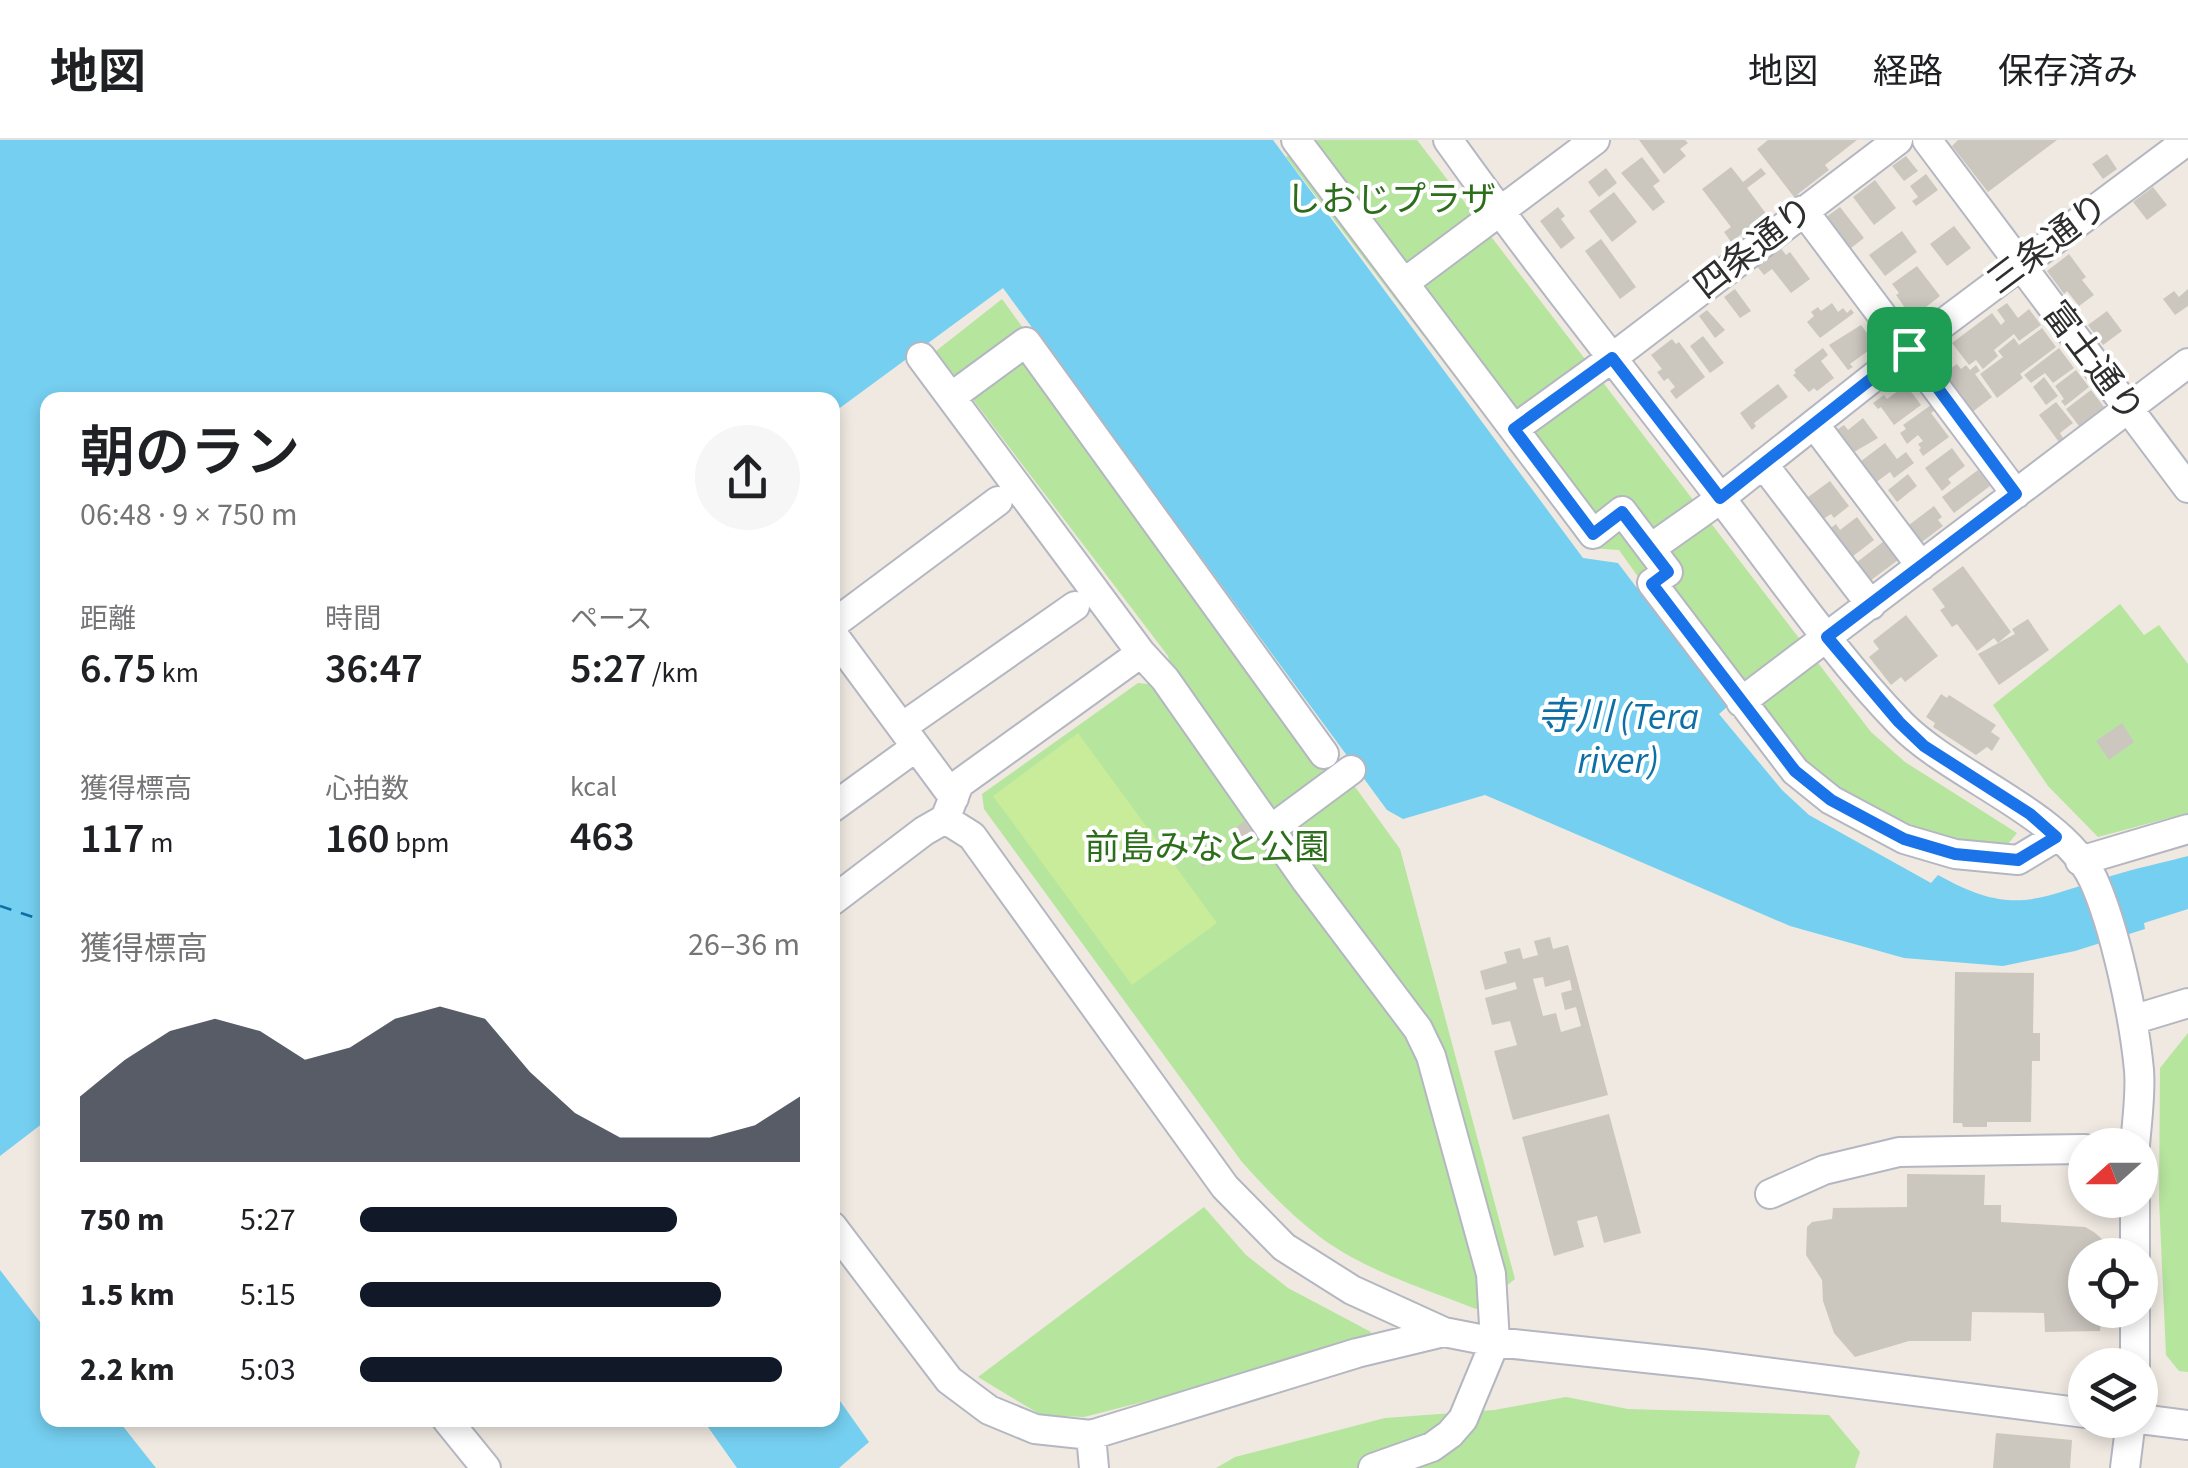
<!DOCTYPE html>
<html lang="ja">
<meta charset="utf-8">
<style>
:root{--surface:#fff;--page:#f6f6f6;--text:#202124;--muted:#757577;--line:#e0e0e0;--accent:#111827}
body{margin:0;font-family:"Source Sans 3","Noto Sans JP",sans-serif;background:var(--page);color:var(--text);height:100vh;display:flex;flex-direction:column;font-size:38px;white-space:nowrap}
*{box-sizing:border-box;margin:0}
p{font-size:32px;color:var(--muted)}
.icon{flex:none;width:55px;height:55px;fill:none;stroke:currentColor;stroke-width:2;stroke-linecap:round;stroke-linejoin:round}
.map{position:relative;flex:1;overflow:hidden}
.side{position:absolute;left:40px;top:252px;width:800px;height:1035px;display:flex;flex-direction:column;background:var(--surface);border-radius:20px;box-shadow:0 5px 15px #0003}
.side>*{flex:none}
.needle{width:65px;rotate:249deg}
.tools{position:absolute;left:2068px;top:988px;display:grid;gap:20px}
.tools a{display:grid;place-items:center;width:90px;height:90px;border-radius:50%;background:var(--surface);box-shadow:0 5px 15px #0003;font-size:50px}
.pin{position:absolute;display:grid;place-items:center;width:85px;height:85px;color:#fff;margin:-42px;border-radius:20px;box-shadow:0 5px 15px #0006}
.round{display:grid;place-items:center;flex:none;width:105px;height:105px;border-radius:52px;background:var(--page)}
.summary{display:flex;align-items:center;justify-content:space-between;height:170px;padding:0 40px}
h1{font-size:55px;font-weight:600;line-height:75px}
.figures{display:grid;grid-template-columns:repeat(3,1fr);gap:15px;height:170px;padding:10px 40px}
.figures div{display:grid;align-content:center}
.figures b{font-size:42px;font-weight:600}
.figures small{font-size:28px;font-weight:400}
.figures p{font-size:28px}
.chart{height:280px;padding:20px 40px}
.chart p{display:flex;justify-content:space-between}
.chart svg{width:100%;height:180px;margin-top:10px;fill:var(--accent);opacity:.7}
ul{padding:0 40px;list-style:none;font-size:32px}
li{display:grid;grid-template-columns:160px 120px 1fr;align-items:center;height:75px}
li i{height:25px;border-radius:12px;background:var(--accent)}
header{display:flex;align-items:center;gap:60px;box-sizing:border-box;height:140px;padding:0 50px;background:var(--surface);border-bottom:2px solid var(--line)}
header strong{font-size:48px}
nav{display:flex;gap:55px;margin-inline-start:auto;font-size:35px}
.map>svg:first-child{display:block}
</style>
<header>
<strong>地図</strong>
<nav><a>地図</a><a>経路</a><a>保存済み</a></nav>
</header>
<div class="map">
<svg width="2188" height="1328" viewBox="0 0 2188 1328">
<rect width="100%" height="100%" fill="#efe9e1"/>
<path fill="#b6e59e" d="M1307 0H1417L1871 592 1905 622 2017 693 2007 705 1994 709 1951 706 1833 653 1740 580 1619 410 1586 408 1286 17Z
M1002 159 1400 709 1515 1139 1476 1169C1423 1148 1366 1131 1320 1097 1291 1075 1266 1049 1242 1022L984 669 982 654 1138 543 1157 545 1172 533 1168 516 936 211Z
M2120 464 2144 495 2159 485 2188 524V673L2098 697 2048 646 1993 565Z
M2188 893V1232L2179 1231 2166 1215 2159 1059 2160 928Z
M1204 1067 1246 1115 1288 1148 1371 1192 1369 1204 1084 1277 1041 1275 978 1237Z
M1566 1257 1628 1269 1829 1275 1860 1312 1855 1328H1216L1235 1317 1385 1278 1494 1270Z"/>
<path fill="#c9ec9a" d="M1078 593 1217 783 1132 845 993 656Z"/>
<path fill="#75cff0" d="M0 0H1273L1583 418 1618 423 1727 567 1719 574 1782 650 1809 675 1931 743 1938 735C2013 777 2036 759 2111 736 2136 728 2162 723 2188 716V769L2144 783 2145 789 2075 811 2003 826 1904 818 1790 786 1485 655 1403 679 1387 670 1003 148 833 273 832 260H48L47 980 0 1016Z
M0 1130 47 1191 48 1280H118L156 1328H0Z
M833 1251 869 1302 839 1328H737L703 1280H832Z"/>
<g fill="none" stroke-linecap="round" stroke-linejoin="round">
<path stroke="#0d6fa3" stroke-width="2.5" stroke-dasharray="12 10" stroke-linecap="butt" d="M0 766 48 782"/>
</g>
<path fill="#cbc7bf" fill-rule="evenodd" d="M1639 0H1685L1688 3 1680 9 1686 16 1664 34Z
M1768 0H1857L1825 25 1829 30 1794 57 1757 9Z
M1958 0H2057L1988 52 1952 6Z
M2107 14 2117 29 2103 39 2092 24Z
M1906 16 1918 31 1904 41 1892 26Z
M1642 17 1660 41 1653 46 1665 62 1653 71 1621 33Z
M1731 27 1743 42 1761 28 1766 34 1747 48 1767 75 1731 102 1724 92 1731 87 1702 49Z
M1606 28 1617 43 1599 57 1588 42Z
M1926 34 1938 50 1916 66 1912 61 1918 57 1910 46Z
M1875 40 1896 68 1874 85 1853 57Z
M2153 47 2167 65 2147 80 2133 62Z
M1614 52 1637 82 1612 102 1589 71Z
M1558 67 1565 76 1561 79 1575 98 1561 109 1540 81Z
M1840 67 1864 98 1851 108 1845 101 1840 104 1822 80Z
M1954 86 1971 108 1947 126 1930 104Z
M1902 91 1917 112 1885 136 1869 115Z
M1601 99 1636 147 1620 159 1585 111Z
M1780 107 1786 115 1790 112 1810 139 1791 153 1772 129 1764 135 1756 125Z
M2069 114 2086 137 2082 140 2094 155 2079 166 2067 151 2064 154 2047 131Z
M1917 126 1940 156 1912 178 1896 155 1899 153 1892 144Z
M1735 149 1751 171 1740 178 1724 157Z
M2188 149V166L2175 175 2163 159 2174 151 2179 157Z
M1832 163 1838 172 1843 168 1847 173 1851 169 1854 173 1820 198 1807 182 1814 176 1811 172 1818 167 1821 171Z
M2007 163 2018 178 2029 169 2041 185 2019 201 2014 194 1994 210 1998 216 1983 229 1976 220 1969 225 1952 203 1992 173 2001 185 2005 181 1997 170Z
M1707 170 1725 190 1715 198 1699 176Z
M2107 171 2122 191 2103 205 2088 185Z
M1861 185 1876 205 1850 224 1853 227 1848 230 1829 205Z
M2042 188 2056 207 2020 234 2023 238 1997 258 1980 234 2003 217 1998 211 2014 198 2019 205Z
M1703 196 1724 223 1710 233 1690 206Z
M1672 199 1676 204 1679 202 1705 237 1676 259 1670 251 1675 247 1668 238 1664 241 1657 232 1662 229 1651 215Z
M1823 208 1828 215 1821 221 1834 238 1817 251 1814 248 1809 252 1793 235 1796 233 1794 230Z
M2059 208 2074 228 2053 243 2045 233 2031 243 2024 235Z
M1957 224 1961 229 1966 225 1970 230 1976 225 1980 231 1975 234 1992 257 1967 276 1942 243 1951 236 1947 231Z
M2076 230 2089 247 2065 266 2061 261 2064 259 2055 246Z
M2044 237 2058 256 2046 265 2033 247Z
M1778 244 1788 257 1754 283 1756 286 1752 290 1740 273Z
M1906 245 1921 265 1894 285 1881 267 1878 269 1873 263 1884 255 1887 259Z
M2091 250 2104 267 2079 286 2066 269Z
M2056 262 2073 283 2060 293 2063 298 2059 302 2039 275Z
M1931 265 1935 270 1931 273 1949 297 1923 316 1919 310 1921 308 1918 304 1923 301 1918 295 1907 304 1900 293 1906 289 1903 285Z
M1863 278 1878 298 1849 315 1832 293 1844 285 1848 290Z
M1885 303 1897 319 1906 312 1914 323 1894 338 1890 332 1871 346 1856 325Z
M1952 308 1965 326 1948 339 1951 343 1942 351 1925 328Z
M1978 330 1990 346 1954 373 1942 357Z
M1908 334 1917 346 1897 362 1888 350Z
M1830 341 1849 366 1834 378 1831 374 1822 380 1804 360Z
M1934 366 1942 377 1938 380 1943 386 1918 405 1905 388Z
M1857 377 1874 400 1848 420 1827 391 1836 384 1840 390Z
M1888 398 1902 417 1866 444 1852 426Z
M1963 426 2011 492 1998 503 1994 498 1977 511 1957 484 1952 487 1940 470 1945 467 1932 449Z
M1906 475 1938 516 1905 542 1901 537 1891 545 1869 517 1879 509 1873 501Z
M2028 479 2049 510 1999 545 1978 514 2015 494 2012 489Z
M1941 554 1947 558 1949 555 1996 585 1991 592 2000 598 1992 611 1987 607 1976 615 1933 587 1935 583 1926 577Z
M2122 583 2134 602 2109 620 2096 601Z
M1244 681 1253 693 1239 704 1230 692Z
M1213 704 1221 714 1203 727 1196 717Z
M1550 797 1553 809 1568 805 1608 955 1513 980 1494 911 1517 905 1510 881 1492 885 1485 858 1517 849 1515 842 1485 850 1480 831 1507 823 1504 812 1520 808 1523 819 1538 815 1534 801ZM1543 837 1545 847 1570 840 1572 850 1561 853 1565 870 1576 867 1581 886 1561 892 1556 873 1543 876 1533 839Z
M1955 832 2034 833 2033 893H2040V921H2032L2031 982H1987V987H1963L1962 983H1953Z
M1609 974 1641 1093 1604 1103 1597 1076 1577 1081 1584 1107 1554 1116 1522 997Z
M1907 1034 1985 1035 1984 1065H2001V1082L2085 1087 2094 1092 2104 1101 2107 1115H2085V1170H2102L2100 1191 2045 1192 2044 1173 1972 1172 1971 1201H1909L1855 1217 1834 1193 1823 1161 1822 1140 1806 1115 1807 1087 1812 1082 1832 1079 1833 1068 1907 1067Z
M1996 1293 2072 1300 2070 1328H1993Z"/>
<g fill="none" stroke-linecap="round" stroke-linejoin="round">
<g stroke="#b4b7c1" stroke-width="32">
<path id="minor" d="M1296 0 1593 394 1622 371 1668 432 1652 443 1795 631 1831 660 1904 699 1955 714 2018 720 2056 697
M1448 0C1536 123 1630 240 1722 360 1780 435 1835 516 1901 584 1952 636 2062 674 2093 739 2115 787 2134 877 2139 930 2141 954 2137 980 2135 1005
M1927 0 2188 348
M1803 70 2016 354
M1404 143 1595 0
M951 257 1026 202 1324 614
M1814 284 1921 426
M1514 289 1612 218 1898 0
M1763 324 1871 465
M1651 408 1709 367 1909 209 2188 0
M832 485 998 361
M832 493 954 658
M1141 513 1165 539 1305 739 1418 889 1431 916 1491 1134 1495 1202 1463 1279 1450 1294 1432 1307 1373 1328
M1741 562 2188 223
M902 587 1075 466
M832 668 916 607
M945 679 972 696 1225 1047 1284 1107 1352 1150 1444 1192 1495 1202 1702 1224 2085 1273
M1270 690 1351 630
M2080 721 2188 689
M832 761 924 691 945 679 959 644 1141 513 921 217
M2132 880 2188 863
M1770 1054 1824 1030 1899 1012 2085 1009
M832 1086 949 1240 989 1270 1035 1289 1091 1295 1357 1213 1444 1192
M2135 1115V1060
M2135 1225V1170
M2140 1279 2188 1285
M447 1280 486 1328
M1091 1295 1094 1328
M2125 1328 2131 1280"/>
</g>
<use href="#minor" stroke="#fff" stroke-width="28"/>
</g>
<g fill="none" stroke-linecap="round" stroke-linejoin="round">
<g stroke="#fff" stroke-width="20">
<path id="route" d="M1909 209 2016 354 1827 497 1899 582 1924 606 2030 674 2056 697 2018 720 1955 714 1904 699 1831 660 1795 631 1652 444 1668 432 1622 372 1593 394 1514 289 1612 218 1720 358Z"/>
</g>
<use href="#route" stroke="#1a73e8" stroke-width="12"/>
</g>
<g text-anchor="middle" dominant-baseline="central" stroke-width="8" stroke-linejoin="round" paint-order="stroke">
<g font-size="35" fill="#2c6e1b" stroke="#fff">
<text x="1391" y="60">しおじプラザ</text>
<text x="1207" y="708">前島みなと公園</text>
</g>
<g font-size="35" fill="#2e2e2e" stroke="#fff">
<text transform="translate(2048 104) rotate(-37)">三条通り</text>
<text transform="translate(1754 108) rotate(-38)">四条通り</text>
<text transform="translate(2093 222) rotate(53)">富士通り</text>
</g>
<g font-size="38" font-style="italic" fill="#0d6fa3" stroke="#fff">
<text x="1618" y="577">寺川 (Tera<tspan x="1618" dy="44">river)</tspan></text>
</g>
</g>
</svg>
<div class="tools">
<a><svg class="needle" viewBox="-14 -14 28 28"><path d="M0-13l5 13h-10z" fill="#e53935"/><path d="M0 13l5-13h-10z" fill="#757577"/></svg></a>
<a><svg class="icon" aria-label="locate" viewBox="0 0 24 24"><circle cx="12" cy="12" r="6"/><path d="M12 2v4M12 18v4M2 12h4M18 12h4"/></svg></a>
<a><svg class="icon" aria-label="layers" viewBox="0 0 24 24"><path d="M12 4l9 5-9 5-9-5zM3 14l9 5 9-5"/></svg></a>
</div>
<div class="pin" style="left:1909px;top:209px;background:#1e9e55"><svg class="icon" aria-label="arrive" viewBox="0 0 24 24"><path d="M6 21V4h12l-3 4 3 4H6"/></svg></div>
<section class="side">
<div class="summary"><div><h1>朝のラン</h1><p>06:48 · 9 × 750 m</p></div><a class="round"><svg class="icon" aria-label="share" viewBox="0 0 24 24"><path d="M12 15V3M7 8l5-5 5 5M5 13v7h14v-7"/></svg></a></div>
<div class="figures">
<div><p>距離</p><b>6.75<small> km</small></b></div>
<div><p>時間</p><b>36:47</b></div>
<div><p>ペース</p><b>5:27<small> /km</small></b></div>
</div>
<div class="figures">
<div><p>獲得標高</p><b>117<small> m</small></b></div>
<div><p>心拍数</p><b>160<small> bpm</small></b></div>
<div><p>kcal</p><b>463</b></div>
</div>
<div class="chart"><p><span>獲得標高</span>26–36 m</p>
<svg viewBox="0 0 160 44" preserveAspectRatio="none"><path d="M0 44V28L10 19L20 12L30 9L40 12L50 19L60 16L70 9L80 6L90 9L100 22L110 32L120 38L130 38L140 38L150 35L160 28V44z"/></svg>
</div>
<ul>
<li><b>750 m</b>5:27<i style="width:72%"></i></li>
<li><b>1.5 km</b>5:15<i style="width:82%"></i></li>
<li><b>2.2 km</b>5:03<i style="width:96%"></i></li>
</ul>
</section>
</div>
